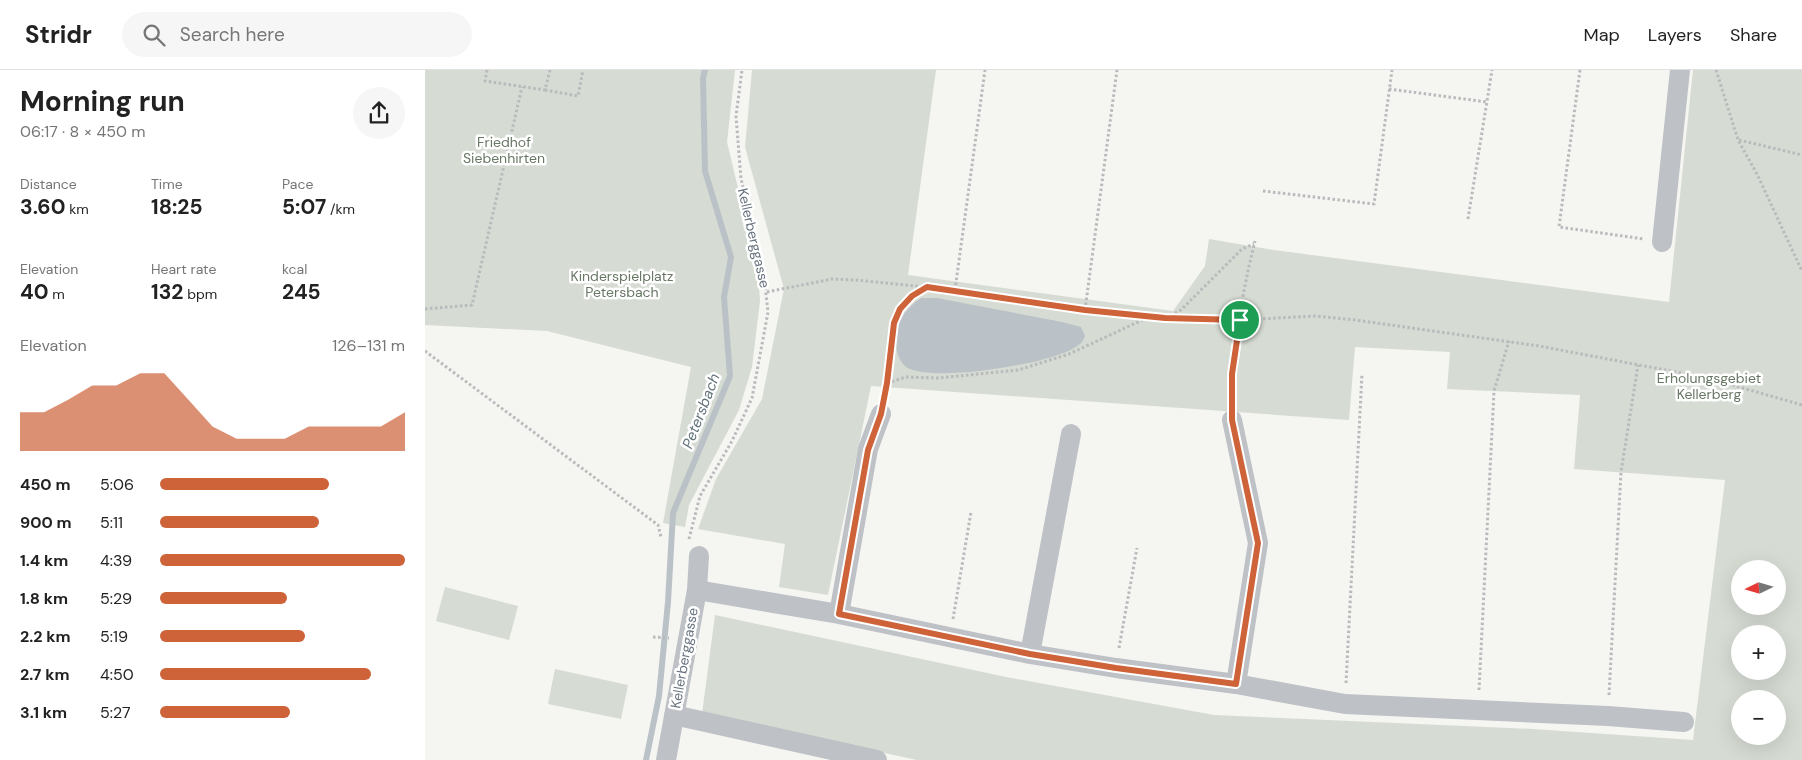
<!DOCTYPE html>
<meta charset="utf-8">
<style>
:root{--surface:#fff;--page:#f6f6f6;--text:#222;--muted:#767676;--line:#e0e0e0;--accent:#ce6238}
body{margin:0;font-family:"DM Sans",sans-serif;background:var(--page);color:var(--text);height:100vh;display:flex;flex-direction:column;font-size:19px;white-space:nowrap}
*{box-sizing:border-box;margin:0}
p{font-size:16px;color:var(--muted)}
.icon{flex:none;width:28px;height:28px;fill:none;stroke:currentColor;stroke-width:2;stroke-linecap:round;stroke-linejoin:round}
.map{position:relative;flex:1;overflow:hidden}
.side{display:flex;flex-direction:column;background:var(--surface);width:425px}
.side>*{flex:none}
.needle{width:32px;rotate:265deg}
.tools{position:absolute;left:1306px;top:490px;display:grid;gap:10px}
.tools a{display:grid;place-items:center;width:55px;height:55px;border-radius:50%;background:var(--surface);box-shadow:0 5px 20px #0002;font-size:25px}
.pin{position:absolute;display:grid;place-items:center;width:42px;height:42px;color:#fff;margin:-21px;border:2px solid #fff;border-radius:50%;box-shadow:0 1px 5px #0007}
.round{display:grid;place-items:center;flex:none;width:52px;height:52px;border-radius:26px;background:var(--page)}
.head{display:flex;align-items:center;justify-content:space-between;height:85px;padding:0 20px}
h1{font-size:28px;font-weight:700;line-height:38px}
.metrics{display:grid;grid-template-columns:repeat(3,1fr);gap:8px;height:85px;padding:5px 20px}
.metrics div{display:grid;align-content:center}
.metrics b{font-size:21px;font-weight:700}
.metrics small{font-size:14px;font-weight:400}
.metrics p{font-size:14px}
.chart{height:140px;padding:10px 20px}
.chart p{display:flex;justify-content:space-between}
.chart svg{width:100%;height:90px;margin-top:5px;fill:var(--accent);opacity:.7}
ul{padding:0 20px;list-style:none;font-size:16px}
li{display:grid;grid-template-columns:80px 60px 1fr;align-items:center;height:38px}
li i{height:12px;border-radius:6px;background:var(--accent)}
header{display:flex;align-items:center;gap:30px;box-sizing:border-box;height:70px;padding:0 25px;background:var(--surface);border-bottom:1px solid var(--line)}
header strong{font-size:24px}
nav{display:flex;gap:28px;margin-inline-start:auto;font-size:18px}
.search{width:350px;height:45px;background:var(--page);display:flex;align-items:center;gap:12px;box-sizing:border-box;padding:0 18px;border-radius:28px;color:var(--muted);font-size:19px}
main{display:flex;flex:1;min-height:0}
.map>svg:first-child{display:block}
</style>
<header>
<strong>Stridr</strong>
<div class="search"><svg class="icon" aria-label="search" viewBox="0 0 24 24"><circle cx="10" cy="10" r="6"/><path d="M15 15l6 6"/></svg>Search here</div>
<nav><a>Map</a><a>Layers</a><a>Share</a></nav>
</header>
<main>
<section class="side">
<div class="head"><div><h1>Morning run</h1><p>06:17 · 8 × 450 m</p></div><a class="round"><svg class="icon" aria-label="share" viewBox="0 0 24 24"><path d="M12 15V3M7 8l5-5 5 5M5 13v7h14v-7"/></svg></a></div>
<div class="metrics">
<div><p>Distance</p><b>3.60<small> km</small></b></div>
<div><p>Time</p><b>18:25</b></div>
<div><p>Pace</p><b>5:07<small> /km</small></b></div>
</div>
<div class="metrics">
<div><p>Elevation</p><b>40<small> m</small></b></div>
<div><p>Heart rate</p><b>132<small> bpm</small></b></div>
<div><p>kcal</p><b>245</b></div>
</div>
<div class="chart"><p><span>Elevation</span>126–131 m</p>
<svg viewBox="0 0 160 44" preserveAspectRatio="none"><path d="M0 44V25L10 25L20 19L30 12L40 12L50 6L60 6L70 19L80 32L90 38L100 38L110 38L120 32L130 32L140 32L150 32L160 25V44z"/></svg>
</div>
<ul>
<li><b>450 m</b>5:06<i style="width:69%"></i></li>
<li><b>900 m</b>5:11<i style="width:65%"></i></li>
<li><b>1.4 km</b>4:39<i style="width:100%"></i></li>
<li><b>1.8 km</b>5:29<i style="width:52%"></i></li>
<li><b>2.2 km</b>5:19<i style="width:59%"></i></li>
<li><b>2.7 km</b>4:50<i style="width:86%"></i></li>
<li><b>3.1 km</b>5:27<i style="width:53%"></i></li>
</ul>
</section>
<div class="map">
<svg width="1377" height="690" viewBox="0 0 1377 690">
<rect width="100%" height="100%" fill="#f5f5f2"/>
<path fill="#d6dbd3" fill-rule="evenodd" d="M0 0H310L302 72 333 202 335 231 327 297 314 340 264 435 260 457 238 453 266 297 122 261 0 255Z
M327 0H511L483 205 748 241 780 196 784 169 849 180 1244 232 1268 0H1377V690H492L277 644 290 545 581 607 789 645 1108 659 1268 670 1300 410 1149 399 1155 325 1022 319 1025 282 930 277 924 350 446 316 403 525 354 517 360 474 273 459 291 409 337 329 359 219 320 77ZM1315 499H1352V536H1315ZM1315 564H1352V601H1315ZM1315 629H1352V666H1315Z
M20 517 93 536 84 570 11 551Z
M130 599 203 615 196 649 123 634Z"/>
<path fill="#bac2c7" d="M496 228H512L637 252 656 257 660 266C659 268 658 271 656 273 639 293 500 315 480 296 472 288 471 278 471 268 471 250 483 237 496 228Z"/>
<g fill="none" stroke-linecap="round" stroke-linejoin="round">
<path stroke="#bac2c7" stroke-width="6" d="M221 690 234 626 243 532 248 443 305 306 299 227 306 187 280 101 278 8 280 0"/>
<path stroke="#b8babc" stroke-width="3" stroke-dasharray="2.5 2.5" stroke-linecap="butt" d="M62 0 60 11 120 20 125 0
M1155 0 1134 157 1219 169
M1291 0 1313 70 1332 104 1377 201
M964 19 1062 32
M120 20 153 26 158 0
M1314 70 1377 85
M838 121 949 134 967 0
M1043 149 1067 0
M530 220 560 0
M342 222 407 209 431 210 530 220 660 240 741 248 815 250 891 246 930 250 1114 276 1283 308 1377 335
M0 239 47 235 97 17
M660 240 692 0
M741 248 756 240 817 179 829 174
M0 281 233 455 236 467
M462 313 481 307 514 308 593 300 644 284 724 247
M460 324C465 301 463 258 475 240 481 230 492 224 502 218
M806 331C808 278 817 223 830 171
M264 469 275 426 307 371 327 328 343 242 338 198 316 109 311 46 317 0
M528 549 546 442
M228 567 244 568
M694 578 712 478
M921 613 937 304
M1054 620 1069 321 1084 271
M1184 625 1196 402 1213 295"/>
<path stroke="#bec1c5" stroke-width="20" d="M1237 172 1255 0
M807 350 833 473 811 614
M272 520 414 544 605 584 691 598 811 614 920 634 1183 646 1259 652
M414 544 443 379 456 344
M605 584 646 364
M249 645 452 690
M241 690 272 520 274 486"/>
</g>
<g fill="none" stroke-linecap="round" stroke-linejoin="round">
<g stroke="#fff" stroke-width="10">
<path id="route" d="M502 217 660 240 740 248 815 250 807 304V350L833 473 811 614 691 598 605 584 414 544 443 380 456 344 462 313 469 253 475 239 487 226Z"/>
</g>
<use href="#route" stroke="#ce6238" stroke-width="6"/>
</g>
<g text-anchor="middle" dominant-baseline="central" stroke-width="5" stroke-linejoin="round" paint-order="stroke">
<g font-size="14" fill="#687765" stroke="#fff">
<text x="79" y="72">Friedhof<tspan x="79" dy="16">Siebenhirten</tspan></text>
<text x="197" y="206">Kinderspielplatz<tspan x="197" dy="16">Petersbach</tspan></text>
<text x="1284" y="308">Erholungsgebiet<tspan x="1284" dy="16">Kellerberg</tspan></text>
</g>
<g font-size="14" fill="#67737f" stroke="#fff">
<text transform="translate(329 168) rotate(77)">Kellerberggasse</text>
<text transform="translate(259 588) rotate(-80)">Kellerberggasse</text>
</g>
<g font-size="15" font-style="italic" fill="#63747c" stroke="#fff">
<text transform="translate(276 341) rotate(-69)">Petersbach</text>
</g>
</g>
</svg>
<div class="tools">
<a><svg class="needle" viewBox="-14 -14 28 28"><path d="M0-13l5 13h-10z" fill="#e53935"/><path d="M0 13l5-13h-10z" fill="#767676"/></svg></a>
<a>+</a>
<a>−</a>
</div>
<div class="pin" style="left:815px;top:250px;background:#1e9e55"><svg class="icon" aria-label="arrive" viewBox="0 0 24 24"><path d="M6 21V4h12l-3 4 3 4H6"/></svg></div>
</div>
</main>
